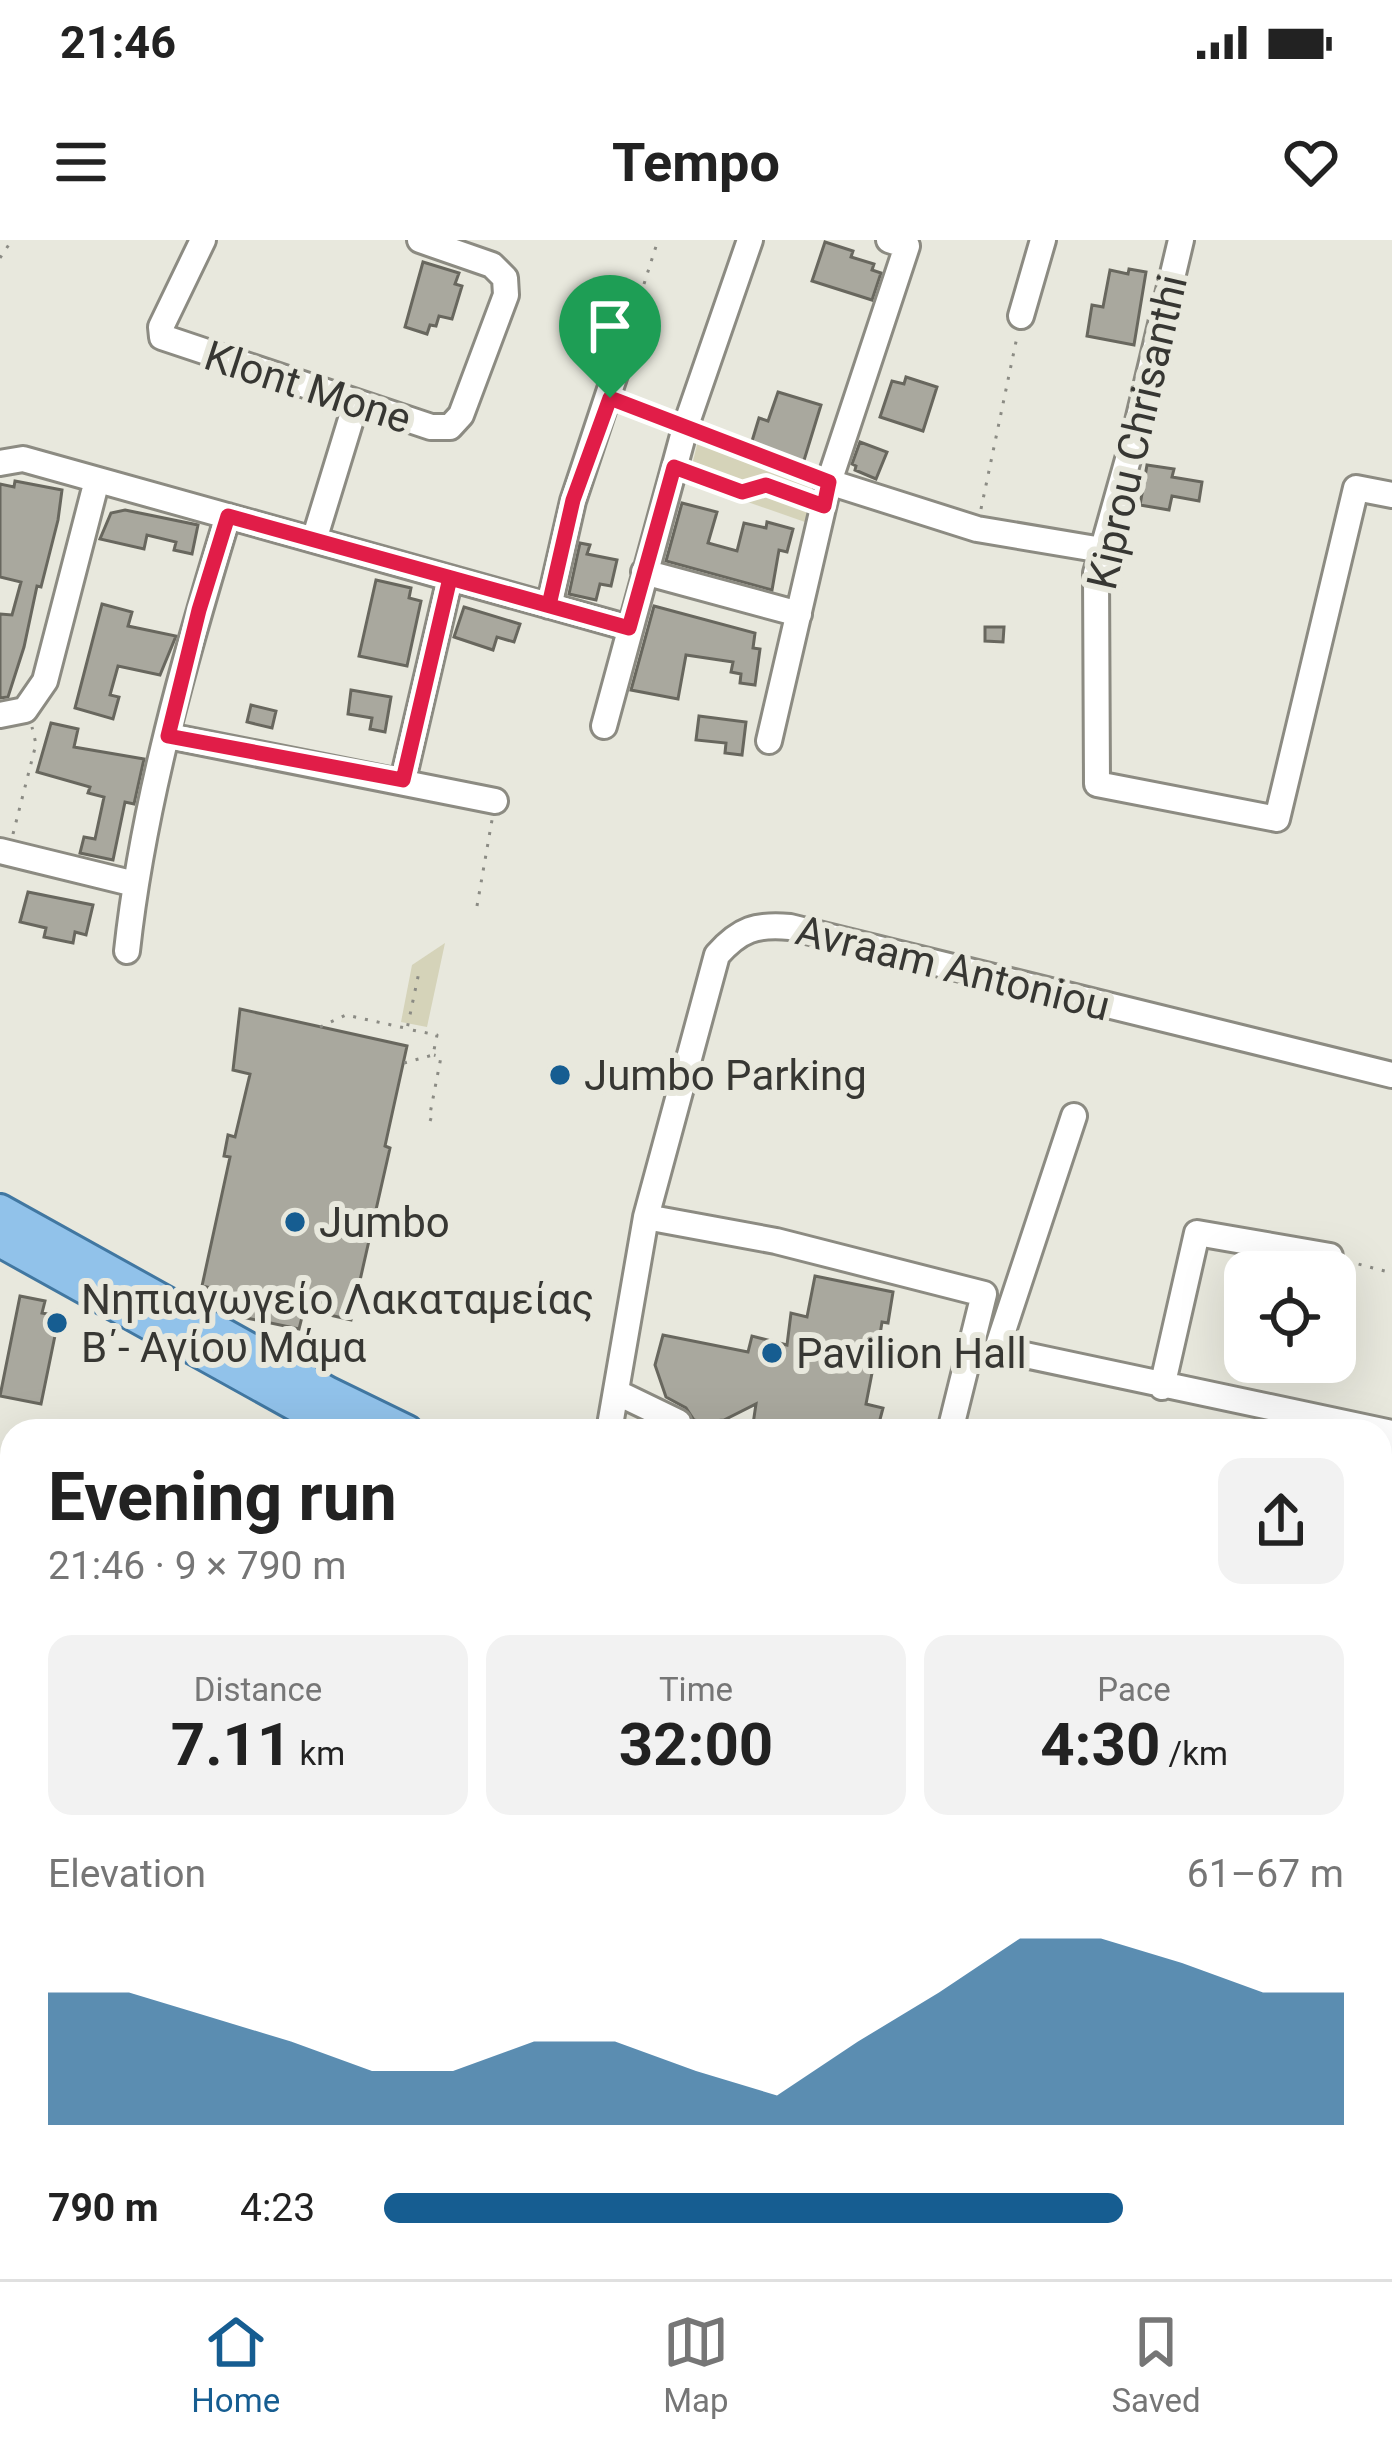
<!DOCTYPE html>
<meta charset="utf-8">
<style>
:root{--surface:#fff;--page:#f2f2f2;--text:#222;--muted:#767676;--line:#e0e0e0;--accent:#165d91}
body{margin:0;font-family:Roboto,sans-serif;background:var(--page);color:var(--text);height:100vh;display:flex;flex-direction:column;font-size:45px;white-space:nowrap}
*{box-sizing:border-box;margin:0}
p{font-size:39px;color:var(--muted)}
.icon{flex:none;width:66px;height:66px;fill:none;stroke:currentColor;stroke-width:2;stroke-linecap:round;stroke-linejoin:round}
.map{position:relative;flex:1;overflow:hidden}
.side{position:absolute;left:0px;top:1179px;width:1392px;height:861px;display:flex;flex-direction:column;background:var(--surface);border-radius:36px 36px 0 0;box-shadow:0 12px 48px #0002}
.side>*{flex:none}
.controls{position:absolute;left:1224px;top:1011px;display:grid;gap:24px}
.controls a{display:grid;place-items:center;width:132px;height:132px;border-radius:24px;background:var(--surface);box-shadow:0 12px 48px #0002;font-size:60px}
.pin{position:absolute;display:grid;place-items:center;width:102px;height:102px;color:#fff;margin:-123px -51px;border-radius:50% 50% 50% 0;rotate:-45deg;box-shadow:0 0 12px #0007}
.pin .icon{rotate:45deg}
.round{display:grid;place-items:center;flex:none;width:126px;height:126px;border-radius:24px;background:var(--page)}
.overview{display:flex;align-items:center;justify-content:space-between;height:204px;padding:0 48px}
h1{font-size:66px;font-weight:700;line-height:90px}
.metrics{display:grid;grid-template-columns:repeat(3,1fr);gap:18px;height:204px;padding:12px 48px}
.metrics div{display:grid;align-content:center;border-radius:24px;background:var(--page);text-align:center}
.metrics b{font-size:60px;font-weight:700}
.metrics small{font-size:33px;font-weight:400}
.metrics p{font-size:33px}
.chart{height:336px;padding:24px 48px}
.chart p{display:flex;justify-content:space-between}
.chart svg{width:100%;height:216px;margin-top:12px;fill:var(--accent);opacity:.7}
ul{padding:0 48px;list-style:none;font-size:39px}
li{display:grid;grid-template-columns:192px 144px 1fr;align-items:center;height:90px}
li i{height:30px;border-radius:15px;background:var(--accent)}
.status{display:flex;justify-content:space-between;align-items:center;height:84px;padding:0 60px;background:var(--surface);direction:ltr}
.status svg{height:33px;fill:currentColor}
header{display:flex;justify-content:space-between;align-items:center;height:156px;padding:0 48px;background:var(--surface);font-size:54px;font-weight:700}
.tabs{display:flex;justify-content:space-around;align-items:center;height:168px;border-top:3px solid var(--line);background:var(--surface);font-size:33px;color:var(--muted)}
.tabs a{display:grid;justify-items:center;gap:6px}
.tabs .current{color:var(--accent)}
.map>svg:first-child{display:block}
</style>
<div class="status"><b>21:46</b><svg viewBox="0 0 49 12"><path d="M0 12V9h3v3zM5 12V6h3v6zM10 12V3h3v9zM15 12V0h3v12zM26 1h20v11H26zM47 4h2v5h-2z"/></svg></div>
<header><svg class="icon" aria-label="menu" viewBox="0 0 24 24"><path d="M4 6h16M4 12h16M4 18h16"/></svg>Tempo<svg class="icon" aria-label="heart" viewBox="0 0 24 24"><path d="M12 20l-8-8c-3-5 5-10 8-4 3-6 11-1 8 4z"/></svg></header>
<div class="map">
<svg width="1392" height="2039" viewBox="0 0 1392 2039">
<rect width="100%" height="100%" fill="#e8e8dd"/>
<path fill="#d5d3b9" d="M699 197 815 241 805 282 688 241Z
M445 703 427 787 401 782 412 725Z"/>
<path fill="#a9a89e" stroke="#68675e" stroke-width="3" d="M825 2 853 11 851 17 874 24 872 30 881 33 872 60 812 41Z
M423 22 459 33 455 44 462 46 452 79 439 76 436 86 430 85 427 94 405 87Z
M1129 29 1146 32 1134 105 1087 96 1092 65 1103 67 1110 30 1128 34Z
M906 137 937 147 923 191 880 177 892 141 904 144Z
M778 152 821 165 802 227 749 211 759 178 768 181Z
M860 202 887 212 876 239 855 230 856 226 852 224Z
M1147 225 1174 229 1172 237 1202 242 1199 261 1172 256 1169 270 1140 265Z
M15 241 62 250 58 280 41 347 37 346 24 407 8 457 0 458V374L12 375 21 342 0 337V244L14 247Z
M682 263 717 272 708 303 737 311 744 283 766 288 767 282 793 289 787 312 779 310 772 350 666 321Z
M125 270 198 285 192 314 174 310 176 302 147 295 144 309 100 299 111 273Z
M580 303 590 305 587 314 617 320 611 346 600 344 596 360 569 354Z
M376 340 411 348 409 358 421 361 407 426 359 416Z
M102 364 132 372 128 386 176 396 160 435 118 426 110 455 119 457 113 479 75 468Z
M654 366 755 393 753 408 760 409 755 445 740 443 741 434 731 432 733 422 686 415 678 459 631 450Z
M464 367 520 384 514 402 497 397 493 410 454 397Z
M985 387H1004L1003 402 985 401Z
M351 450 391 457 385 492 370 489 372 478 348 474Z
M251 465 276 471 272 488 247 482Z
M699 476 746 482 742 515 725 513 726 503 696 500Z
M51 483 78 489 74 507 144 519 134 564 125 562 113 620 80 613 84 597 95 599 104 557 88 553 90 547 37 532Z
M28 652 93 665 86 695 75 692 73 703 44 697 46 688 20 682Z
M240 769 407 806 385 906 390 908 351 1080 304 1069 299 1089 242 1077 247 1056 202 1046 230 917 224 916 228 895 235 897 250 834 233 830Z
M815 1036 893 1052 888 1083 882 1082 879 1101 887 1117 873 1128 866 1164 883 1168 877 1191H752L756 1164 724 1180 703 1182 694 1180 686 1168 666 1157 655 1125 663 1095 748 1112 752 1096 787 1105 791 1073 807 1077Z
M20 1056 45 1061 42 1073 59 1076 41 1164 0 1156Z"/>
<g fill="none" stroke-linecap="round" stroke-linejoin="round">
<g stroke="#8c8b82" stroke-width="30">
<path id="minor" d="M203 0 161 87 162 97 431 187H450L461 175 506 55 505 38 492 25 420 0
M1181 0 1134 198 1096 333 1097 544 1277 579 1356 248 1392 255
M1021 76 1043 0
M0 223 23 219 629 388
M829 242 977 289 1102 310
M314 300 356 163
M644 332 799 374
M549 366 573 261 638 65
M0 475 25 470 45 441 97 240
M604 486 685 188 750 0
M168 496 495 561
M769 501 829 242 907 6 889 0
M403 540 450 338
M0 611 135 644
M127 711C143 564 185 417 228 276
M1074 876 997 1109 1392 1193
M646 977 776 1001 984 1054 950 1191
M1162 1147 1197 993 1330 1016
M618 1153 678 1182V1191
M609 1191 646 977 717 715C740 689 756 684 790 687L1392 835
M1380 1255 1392 1212
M0 1366 12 1368
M0 1561 12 1563
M0 1774 12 1776
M996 2028 1038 2039
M52 2039 54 2028
M213 2039 215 2028
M361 2039 364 2028
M512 2039 514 2028"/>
</g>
<g stroke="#4177a1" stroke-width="36">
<path id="major" d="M0 970 329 1153 407 1191
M0 1001 342 1191
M1380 1440 1392 1429
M1380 1599V1646
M1380 1724 1392 1684
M1380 1813 1392 1773
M1380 1888 1392 1858
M1266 2039 1271 2028
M1294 2039 1299 2028
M1318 2039 1322 2028"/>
</g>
<path stroke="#8b8b84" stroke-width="3" stroke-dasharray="3 9" stroke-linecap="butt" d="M0 18 12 0
M644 44 658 0
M629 166 664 180
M707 196 810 235
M695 235 742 252 766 245 805 259
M981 269 1017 97
M13 594 36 504 32 487
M477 666 492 580
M320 787 346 775 405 788
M404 823 433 815 437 795 407 789 419 732
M432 880 429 879 441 817 434 815
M1347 1021 1392 1033"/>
<use href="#minor" stroke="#fff" stroke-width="24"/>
<use href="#major" stroke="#91c2ea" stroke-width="30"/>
</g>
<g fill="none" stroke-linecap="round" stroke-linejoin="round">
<g stroke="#fff" stroke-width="24">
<path id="route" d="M610 158 573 260 549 365 228 276 199 370 168 496 403 540 450 338 629 388 674 227 742 252 766 245 824 266 829 242 610 158"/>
</g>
<use href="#route" stroke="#e11d48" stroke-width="15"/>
</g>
<g fill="#165d91" stroke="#e8e8dd" stroke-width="4.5">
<circle cx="560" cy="835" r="12"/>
<circle cx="295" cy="982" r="12"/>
<circle cx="57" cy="1083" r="12"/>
<circle cx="772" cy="1113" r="12"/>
</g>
<g text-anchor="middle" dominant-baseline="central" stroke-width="12" stroke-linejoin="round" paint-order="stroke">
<g font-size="42" fill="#373733" stroke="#e8e8dd">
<text transform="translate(308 147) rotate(18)">Klont Mone</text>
<text transform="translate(1137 192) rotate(-77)">Kiprou Chrisanthi</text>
<text transform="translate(953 728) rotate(14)">Avraam Antoniou</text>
</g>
<g font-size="42" fill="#373733" stroke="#e8e8dd" text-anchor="start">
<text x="584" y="835">Jumbo Parking</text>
<text x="319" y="982">Jumbo</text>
<text x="81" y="1059">Νηπιαγωγείο Λακαταμείας<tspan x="81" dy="48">Β΄- Αγίου Μάμα</tspan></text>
<text x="796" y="1113">Pavilion Hall</text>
</g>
</g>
</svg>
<div class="controls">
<a><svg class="icon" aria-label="locate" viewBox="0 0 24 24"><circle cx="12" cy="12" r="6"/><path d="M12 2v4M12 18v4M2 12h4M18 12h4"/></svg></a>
</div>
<div class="pin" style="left:610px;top:158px;background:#1e9e55"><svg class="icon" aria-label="arrive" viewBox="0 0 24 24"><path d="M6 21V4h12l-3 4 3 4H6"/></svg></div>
<section class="side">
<div class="overview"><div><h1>Evening run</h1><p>21:46 · 9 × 790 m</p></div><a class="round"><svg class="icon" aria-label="share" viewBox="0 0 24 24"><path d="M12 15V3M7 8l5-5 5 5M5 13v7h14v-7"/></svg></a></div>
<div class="metrics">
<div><p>Distance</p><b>7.11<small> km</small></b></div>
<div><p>Time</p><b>32:00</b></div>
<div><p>Pace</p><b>4:30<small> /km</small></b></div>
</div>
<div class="chart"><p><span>Elevation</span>61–67 m</p>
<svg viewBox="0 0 160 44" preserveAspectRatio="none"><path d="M0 44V17L10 17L20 22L30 27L40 33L50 33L60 27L70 27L80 33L90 38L100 27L110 17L120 6L130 6L140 11L150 17L160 17V44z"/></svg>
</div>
<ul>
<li><b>790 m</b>4:23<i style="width:77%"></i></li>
</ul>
</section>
</div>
<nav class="tabs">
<a class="current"><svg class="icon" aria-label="home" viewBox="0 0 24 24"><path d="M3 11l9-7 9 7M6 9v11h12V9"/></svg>Home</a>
<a><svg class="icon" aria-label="map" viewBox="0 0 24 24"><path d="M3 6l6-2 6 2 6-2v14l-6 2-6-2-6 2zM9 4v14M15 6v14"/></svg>Map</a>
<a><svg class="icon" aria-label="saved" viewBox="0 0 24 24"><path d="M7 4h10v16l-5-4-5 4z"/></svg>Saved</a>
</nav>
